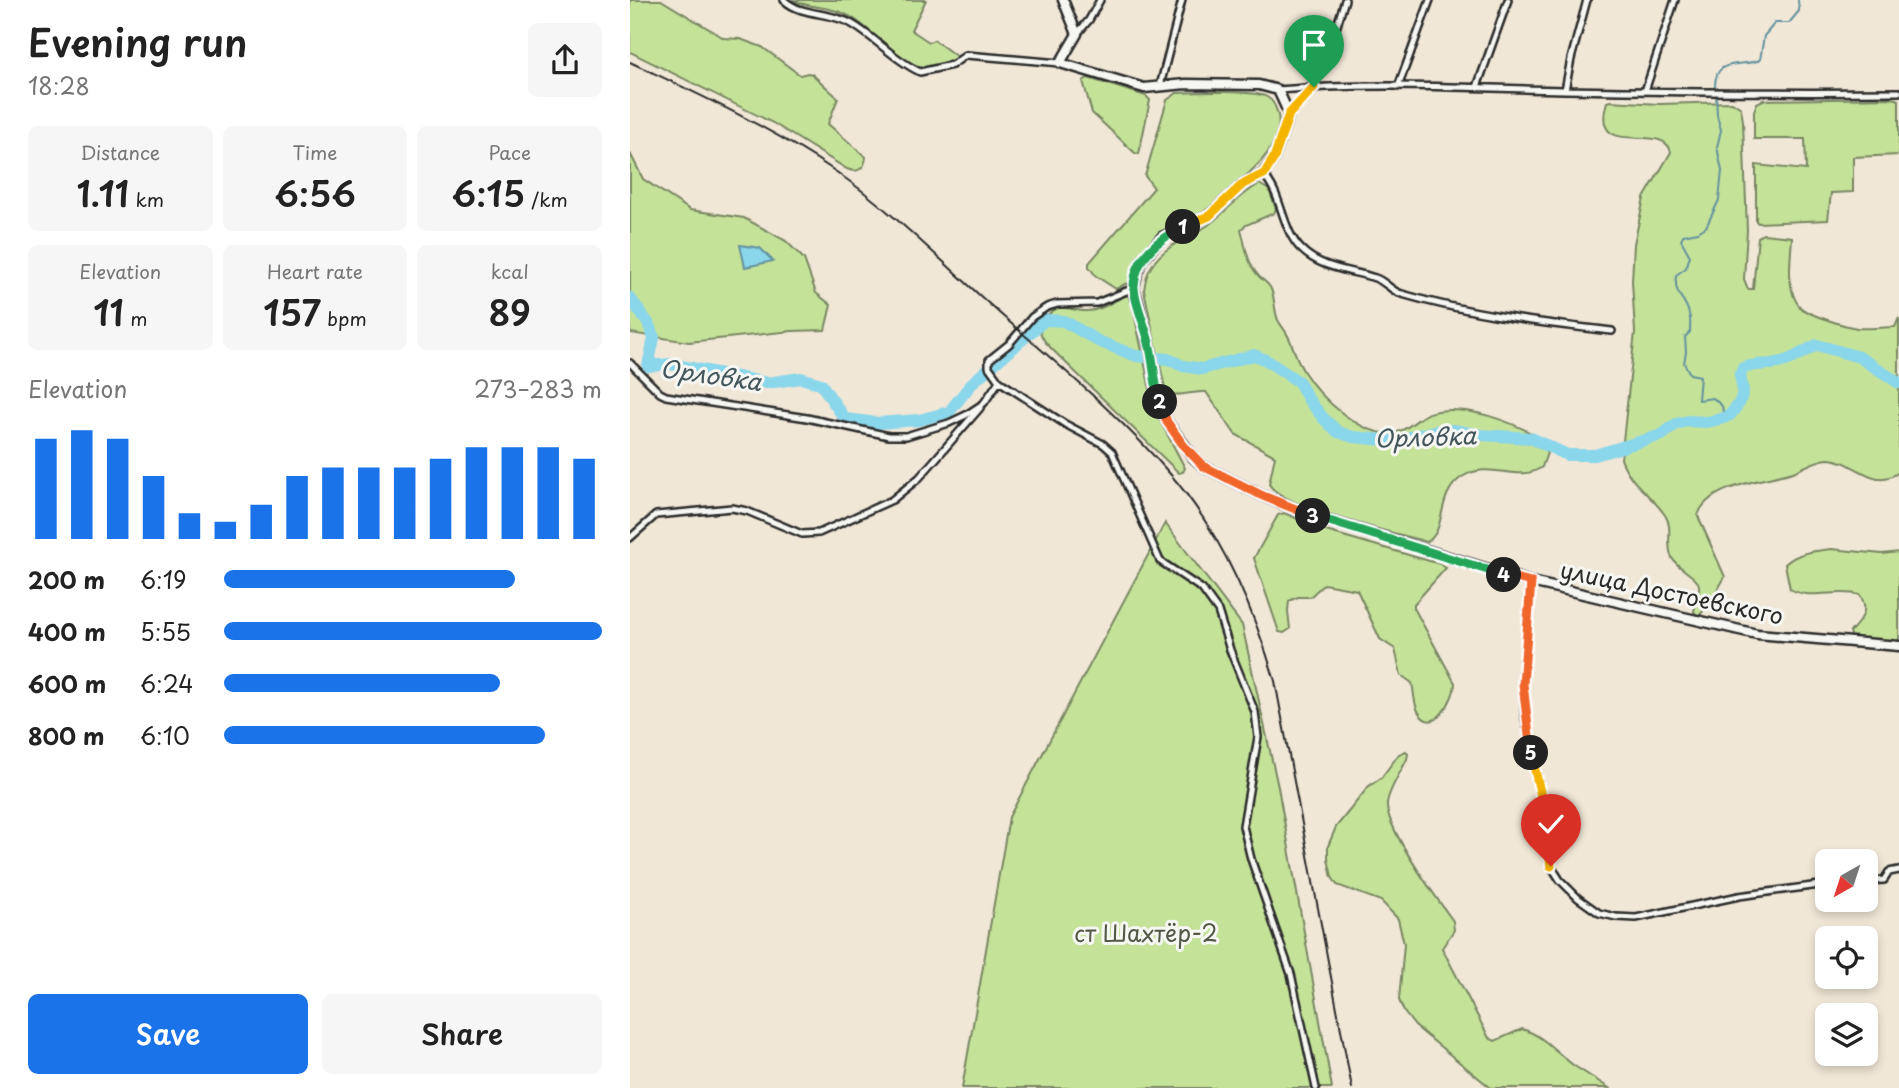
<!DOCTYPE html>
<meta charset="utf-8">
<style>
:root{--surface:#fff;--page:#f6f6f6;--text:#222;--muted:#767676;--accent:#1a73e8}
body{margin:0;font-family:"Playpen Sans",sans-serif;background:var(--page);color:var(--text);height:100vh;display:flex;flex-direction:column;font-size:26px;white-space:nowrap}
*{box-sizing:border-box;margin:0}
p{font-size:23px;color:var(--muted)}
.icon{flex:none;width:38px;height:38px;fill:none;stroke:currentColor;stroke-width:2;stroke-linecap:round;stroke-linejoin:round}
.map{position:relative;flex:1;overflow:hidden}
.sheet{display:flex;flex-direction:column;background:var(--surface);width:630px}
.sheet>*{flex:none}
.needle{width:46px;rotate:219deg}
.controls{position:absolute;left:1185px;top:849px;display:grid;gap:14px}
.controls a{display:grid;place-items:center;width:63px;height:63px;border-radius:10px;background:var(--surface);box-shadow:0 4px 10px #0003;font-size:35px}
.pin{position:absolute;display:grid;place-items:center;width:60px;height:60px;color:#fff;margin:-72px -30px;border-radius:50% 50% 50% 0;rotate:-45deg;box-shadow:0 0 7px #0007}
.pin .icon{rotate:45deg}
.km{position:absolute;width:35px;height:35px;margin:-18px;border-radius:50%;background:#222;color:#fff;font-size:19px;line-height:35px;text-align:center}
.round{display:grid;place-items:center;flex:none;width:74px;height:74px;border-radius:10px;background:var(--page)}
.headline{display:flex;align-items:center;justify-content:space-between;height:119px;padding:0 28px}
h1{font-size:38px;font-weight:600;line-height:52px}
.metrics{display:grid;grid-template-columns:repeat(3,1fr);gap:10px;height:119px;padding:7px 28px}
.metrics div{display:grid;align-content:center;border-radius:10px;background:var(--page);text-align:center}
.metrics b{font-size:35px;font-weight:600}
.metrics small{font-size:19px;font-weight:400}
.metrics p{font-size:19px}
.chart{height:196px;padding:14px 28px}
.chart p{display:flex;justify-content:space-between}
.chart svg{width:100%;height:126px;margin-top:7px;stroke:var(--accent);stroke-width:6}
.action{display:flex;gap:14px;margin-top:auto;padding:14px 28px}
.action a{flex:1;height:80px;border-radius:10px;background:var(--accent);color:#fff;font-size:28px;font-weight:600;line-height:80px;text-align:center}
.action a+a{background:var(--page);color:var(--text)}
ul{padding:0 28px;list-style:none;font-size:23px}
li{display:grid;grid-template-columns:112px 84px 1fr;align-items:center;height:52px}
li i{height:18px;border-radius:9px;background:var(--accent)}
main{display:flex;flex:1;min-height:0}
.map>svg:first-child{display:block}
</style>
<main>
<section class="sheet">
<div class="headline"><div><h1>Evening run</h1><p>18:28</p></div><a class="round"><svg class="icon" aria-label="share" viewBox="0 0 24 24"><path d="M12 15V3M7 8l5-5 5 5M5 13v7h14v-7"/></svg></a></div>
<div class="metrics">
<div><p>Distance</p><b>1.11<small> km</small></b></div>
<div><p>Time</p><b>6:56</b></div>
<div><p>Pace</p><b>6:15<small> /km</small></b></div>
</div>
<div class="metrics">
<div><p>Elevation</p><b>11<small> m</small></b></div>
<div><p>Heart rate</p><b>157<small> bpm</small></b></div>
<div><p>kcal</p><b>89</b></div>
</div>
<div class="chart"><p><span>Elevation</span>273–283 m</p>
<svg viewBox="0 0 160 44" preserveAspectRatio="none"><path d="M5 44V9M15 44V6M25 44V9M35 44V22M45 44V35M55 44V38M65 44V32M75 44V22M85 44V19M95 44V19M105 44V19M115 44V16M125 44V12M135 44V12M145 44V12M155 44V16"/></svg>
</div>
<ul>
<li><b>200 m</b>6:19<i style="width:77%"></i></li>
<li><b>400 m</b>5:55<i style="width:100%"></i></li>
<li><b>600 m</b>6:24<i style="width:73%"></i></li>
<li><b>800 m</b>6:10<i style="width:85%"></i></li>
</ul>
<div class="action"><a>Save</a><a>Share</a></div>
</section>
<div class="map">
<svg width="1269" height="1088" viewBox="0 0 1269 1088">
<rect width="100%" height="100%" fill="#f1e7d7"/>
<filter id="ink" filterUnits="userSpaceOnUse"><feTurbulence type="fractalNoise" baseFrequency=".0143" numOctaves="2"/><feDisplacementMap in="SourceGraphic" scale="14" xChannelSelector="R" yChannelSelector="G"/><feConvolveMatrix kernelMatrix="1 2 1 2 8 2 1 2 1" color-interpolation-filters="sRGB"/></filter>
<g filter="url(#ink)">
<path fill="#c5e299" stroke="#788662" stroke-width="2" d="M0 0H31L94 38 110 39 132 47 170 75 178 73 182 74 208 98 198 124 236 157C235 168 228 174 217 169L143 123 0 52Z
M162 0H296L281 30 299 42 304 40 326 56 327 61C320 65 314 66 306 67 269 73 246 28 215 14 198 6 178 8 162 0Z
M458 78 516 96 520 100 509 154 505 153 462 113 453 81Z
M547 93C564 92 625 90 637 97 644 101 646 108 648 115 654 148 619 173 598 192 590 198 582 207 573 212 559 220 542 223 530 233 515 245 504 264 499 282L486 289 466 276 459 267V263L524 188 515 176 537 100Z
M1263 98 1269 100V155L1223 157V192L1201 193 1198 220 1128 223 1126 221V165L1176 170 1175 139H1124V111L1127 103 1133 100Z
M980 101 1029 104 1102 102 1111 108 1113 121 1117 230 1114 279 1118 289H1123L1128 237 1133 234 1162 237C1161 257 1155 290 1170 307 1178 315 1215 326 1227 328 1239 329 1253 327 1265 327L1269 318V472C1242 491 1225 460 1199 459 1186 459 1175 468 1163 472 1137 480 1076 485 1068 516L1095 577 1080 603 1069 616 1064 612C1065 604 1070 593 1069 585 1068 577 1047 568 1042 558 1035 544 1044 528 1035 515 1019 492 1002 487 991 459L1005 332 1002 281 1004 244 1014 198 1041 152C1034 120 959 162 977 102Z
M0 153 13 179 60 210 114 218 156 241 174 259 186 293 201 305 195 330 162 331 59 342 0 333Z
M629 184 639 190 646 209 644 213 616 225 611 229C615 244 617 262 627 274 631 280 638 282 641 289 645 298 644 311 648 320 651 326 656 331 659 338 664 349 667 361 674 372 690 397 730 436 762 433 776 432 787 418 799 413 836 402 885 423 916 441L918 450 912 467C889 484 859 459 832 477 805 495 818 529 797 542 767 533 651 508 639 484L645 456 605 434 576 392C563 391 548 398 536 393L514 290C515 281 517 272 523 264 535 246 559 237 577 226 595 213 609 195 629 184Z
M497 294 502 303 524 409 555 468 553 472 549 473 431 358C417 344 399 332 419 314 423 310 428 307 434 308 441 308 448 311 456 311 470 311 485 301 497 294Z
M654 513 696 531 810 564 816 568 784 604V608L825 683C825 699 802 739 788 711 784 704 784 692 782 683L771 675 765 649 750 639 727 590 694 584 680 597H668L659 601 658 611 660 629 654 633 649 632 624 558 648 515Z
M535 523 612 625 648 787 702 1088H332L379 817Z
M1201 549 1252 554 1269 552V642L1235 641 1222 638 1220 632C1231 620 1240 611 1230 595 1207 588 1181 601 1160 589L1155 564C1168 552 1184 551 1201 549Z
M776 751 778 754 777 759C771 772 759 789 757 803 754 827 808 900 823 921L824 930 812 948 859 1038 865 1041 892 1029C915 1036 927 1054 946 1067 957 1074 968 1081 979 1088H861L785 1026 774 1012 769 1000 774 944 768 919 751 901 707 885 702 877 698 859V846L706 827 739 786 751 778 769 754Z"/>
<path fill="#8ad6ea" stroke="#64929e" stroke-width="2" d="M110 245 130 248 143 261 115 267Z"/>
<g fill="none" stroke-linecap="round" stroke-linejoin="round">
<path stroke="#64929e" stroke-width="2" d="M1085 88C1084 56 1111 68 1130 60L1134 36 1145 23H1159L1169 11 1168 0
M1086 94 1087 115 1091 130 1087 147 1092 171 1089 200 1076 227 1068 232 1053 235 1051 240 1060 256 1056 268 1046 275C1044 298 1055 296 1059 314 1061 319 1060 327 1060 332L1055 337 1056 352 1054 363 1060 374 1070 376 1068 400 1083 398 1092 406 1094 418"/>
<path stroke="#8ad6ea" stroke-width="12" d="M0 298 18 323 24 338 18 366 41 364 137 383 171 378 191 384 215 419 248 423 289 420 319 412 343 382 415 320 434 321 468 341 506 356 538 359 553 366 572 369 624 355 636 360 669 382 678 399 694 419 708 432 723 437 765 441 804 431 823 430 851 435 901 438 937 455H965L1032 435 1046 424 1058 421 1077 422 1094 418 1100 415 1110 402 1113 391 1110 375 1113 368C1125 363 1139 366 1152 362 1165 359 1175 350 1187 345L1229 357 1269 383"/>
<g stroke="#2b2b2b" stroke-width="10">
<path id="minor" d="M154 0C172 17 200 11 222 24 246 38 264 60 290 72L322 65 336 55 430 63
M447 34 459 20 470 0
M530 86 552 0
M768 87 800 0
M847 87 878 0
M648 90C743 82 839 88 934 90 1046 92 1158 93 1269 92
M935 90 941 59 957 0
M1015 91 1045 0
M659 114C695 79 700 46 715 0
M633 174C653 195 651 229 671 249 691 269 720 270 745 278 755 281 762 292 772 294 840 314 911 323 982 331
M0 363 30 393 36 396 177 418 259 436H276L319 423 336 415 354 403 369 381 359 367V360L379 344 402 317 417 307 427 304 467 303 504 288
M369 381 435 424 473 444 482 452 530 561 572 589 588 611 600 650 625 712 628 737 613 826 621 859 661 974 686 1088
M0 538 26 515 102 508 117 511 172 534 189 533 262 500 289 478 350 408
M901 582 893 684 895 718 911 796 921 866 930 880 948 898 969 913 986 917 1006 918 1109 896 1197 884
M1236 881 1254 880 1259 872 1269 870"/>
</g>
<g stroke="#2b2b2b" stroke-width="13">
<path id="secondary" d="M433 0 447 34 430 63 514 88 556 84 629 85 648 90 659 114 644 158 633 174 613 184 579 216 532 237 512 260 507 273 504 288 521 352 528 398 537 422 564 458 573 466 633 496 674 513 901 582 1127 634 1269 646"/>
</g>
<use href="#minor" stroke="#f6f6f2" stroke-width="5"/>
<use href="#secondary" stroke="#f6f6f2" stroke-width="8"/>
<path stroke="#2b2b2b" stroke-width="2" d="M0 62C70 95 140 127 205 171 265 212 321 271 376 319 433 369 492 418 541 475 592 534 623 607 645 681L722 1088"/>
</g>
</g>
<g fill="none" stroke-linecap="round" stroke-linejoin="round" filter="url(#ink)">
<g stroke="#fff" stroke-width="14">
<path id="split-1" d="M553 227 579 216 613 184 634 174 644 158 659 114 684 87"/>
</g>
<g stroke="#fff" stroke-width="14">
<path id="split-2" d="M530 402C524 383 524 362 519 343 516 327 504 302 504 286 505 257 530 238 553 227"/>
</g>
<g stroke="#fff" stroke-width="14">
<path id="split-3" d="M530 402 537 422 554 446 573 466 633 496 683 516"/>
</g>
<g stroke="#fff" stroke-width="14">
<path id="split-4" d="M683 516 874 575"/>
</g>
<g stroke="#fff" stroke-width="14">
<path id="split-5" d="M874 575 901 582 893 684 901 753"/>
</g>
<g stroke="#fff" stroke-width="14">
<path id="split-6" d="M901 753 911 796 921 866"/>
</g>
<use href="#split-1" stroke="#f5b400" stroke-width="9"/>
<use href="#split-2" stroke="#22a559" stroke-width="9"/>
<use href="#split-3" stroke="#f0652b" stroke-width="9"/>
<use href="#split-4" stroke="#22a559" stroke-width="9"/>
<use href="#split-5" stroke="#f0652b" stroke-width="9"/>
<use href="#split-6" stroke="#f5b400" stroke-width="9"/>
</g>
<g text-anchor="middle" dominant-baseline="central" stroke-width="6" stroke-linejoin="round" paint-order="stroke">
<g font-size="23" fill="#2b2b2b" stroke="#f6f6f2">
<text transform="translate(1042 592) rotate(12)">улица Достоевского</text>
</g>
<g font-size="23" fill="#525946" stroke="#f6f6f2">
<text x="516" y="932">ст Шахтёр-2</text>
</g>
<g font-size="24" font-style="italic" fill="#43565b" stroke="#f6f6f2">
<text transform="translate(81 374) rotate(8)">Орловка</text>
<text transform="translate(795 436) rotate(-2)">Орловка</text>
</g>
</g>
</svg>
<div class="controls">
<a><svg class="needle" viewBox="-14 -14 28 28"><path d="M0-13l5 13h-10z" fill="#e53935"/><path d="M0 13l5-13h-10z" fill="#767676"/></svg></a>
<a><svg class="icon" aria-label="locate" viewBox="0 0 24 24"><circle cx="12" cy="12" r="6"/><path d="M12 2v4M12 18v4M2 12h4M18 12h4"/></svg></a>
<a><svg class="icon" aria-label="layers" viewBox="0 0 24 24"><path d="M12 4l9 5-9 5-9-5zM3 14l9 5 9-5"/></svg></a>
</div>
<div class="pin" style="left:684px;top:87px;background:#1e9e55"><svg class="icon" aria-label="arrive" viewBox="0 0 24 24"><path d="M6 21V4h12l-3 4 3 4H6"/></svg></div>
<div class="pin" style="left:921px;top:866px;background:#d93025"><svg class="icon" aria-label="check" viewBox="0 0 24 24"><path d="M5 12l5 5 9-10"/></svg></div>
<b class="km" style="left:553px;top:227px">1</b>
<b class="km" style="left:530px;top:402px">2</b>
<b class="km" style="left:683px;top:516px">3</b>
<b class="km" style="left:874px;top:575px">4</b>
<b class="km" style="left:901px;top:753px">5</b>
</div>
</main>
